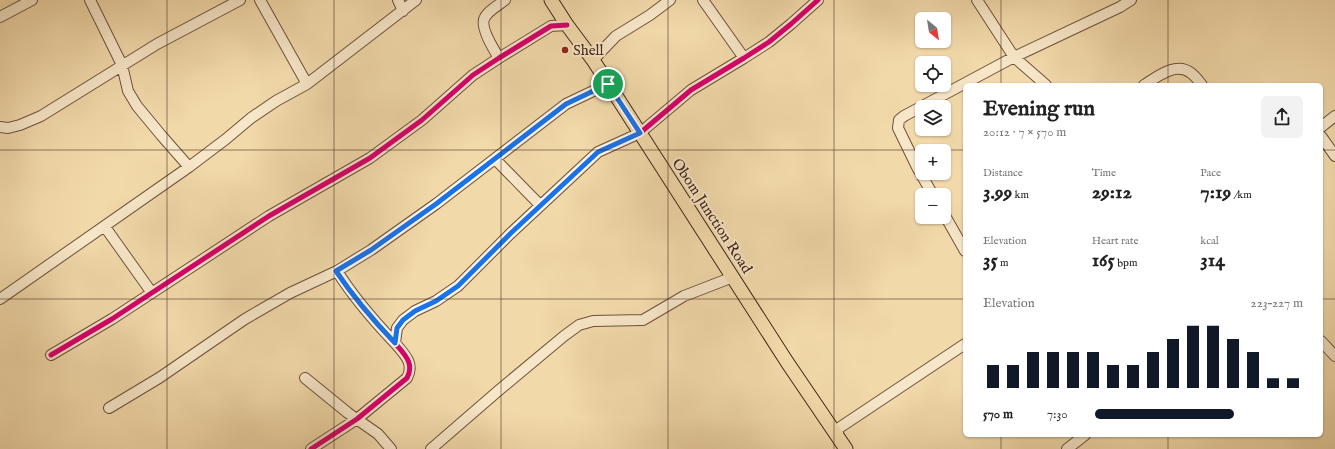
<!DOCTYPE html>
<meta charset="utf-8">
<style>
:root{--surface:#fff;--page:#f2f2f2;--text:#222;--muted:#767676;--accent:#111827}
body{margin:0;font-family:"IM FELL English",serif;background:var(--page);color:var(--text);height:100vh;display:flex;flex-direction:column;font-size:15px;white-space:nowrap}
*{box-sizing:border-box;margin:0}
p{font-size:13px;color:var(--muted)}
.icon{flex:none;width:22px;height:22px;fill:none;stroke:currentColor;stroke-width:2;stroke-linecap:round;stroke-linejoin:round}
.map{position:relative;flex:1;overflow:hidden}
.details{position:absolute;left:963px;top:83px;width:360px;height:354px;display:flex;flex-direction:column;background:var(--surface);border-radius:6px;box-shadow:0 1px 3px #0004}
.details>*{flex:none}
.needle{width:26px;rotate:150deg}
.controls{position:absolute;left:915px;top:12px;display:grid;gap:8px}
.controls a{display:grid;place-items:center;width:36px;height:36px;border-radius:6px;background:var(--surface);box-shadow:0 1px 3px #0004;font-size:20px}
.pin{position:absolute;display:grid;place-items:center;width:34px;height:34px;color:#fff;margin:-17px;border:2px solid #fff;border-radius:50%;box-shadow:0 1px 4px #0007}
.round{display:grid;place-items:center;flex:none;width:42px;height:42px;border-radius:6px;background:var(--page)}
.head{display:flex;align-items:center;justify-content:space-between;height:68px;padding:0 20px}
h1{font-size:22px;font-weight:700;line-height:30px}
.metrics{display:grid;grid-template-columns:repeat(3,1fr);gap:6px;height:68px;padding:4px 20px}
.metrics div{display:grid;align-content:center}
.metrics b{font-size:20px;font-weight:700}
.metrics small{font-size:11px;font-weight:400}
.metrics p{font-size:11px}
.chart{height:112px;padding:8px 20px}
.chart p{display:flex;justify-content:space-between}
.chart svg{width:100%;height:72px;margin-top:4px;stroke:var(--accent);stroke-width:6}
ul{padding:0 20px;list-style:none;font-size:13px}
li{display:grid;grid-template-columns:64px 48px 1fr;align-items:center;height:30px}
li i{height:10px;border-radius:5px;background:var(--accent)}
.map>svg:first-child{display:block}
</style>
<div class="map">
<svg width="1335" height="449" viewBox="0 0 1335 449">
<rect width="100%" height="100%" fill="#f2d9aa"/>
<filter id="stains"><feTurbulence type="fractalNoise" baseFrequency=".005" numOctaves="4"/><feColorMatrix values="0 0 0 0 .2 0 0 0 0 .09 0 0 0 0 .02 0 0 0 .5 -.17"/></filter>
<radialGradient id="worn" r=".72"><stop offset=".6" stop-color="#630" stop-opacity="0"/><stop offset="1" stop-color="#630" stop-opacity=".3"/></radialGradient>
<g fill="none" stroke-linecap="round" stroke-linejoin="round">
<g stroke="#6c523d" stroke-width="12">
<path id="minor" d="M90 0 122 65 128 91 137 106 161 135 189 167
M260 0 307 84
M398 0 403 11
M703 0 744 58
M977 0 1014 57 1046 85
M0 17 32 0
M499 58C494 50 479 26 485 17 489 10 499 5 505 0
M593 60 616 36 650 15 670 0
M1144 85C1157 77 1176 61 1191 73 1195 76 1199 81 1202 85
M0 127 8 128 20 125 41 116 157 44 240 0
M1321 127 1335 116
M1321 136 1335 156
M495 159 540 205
M933 195 918 169 898 128 899 120 904 116 1014 57 1120 7 1131 0
M944 214 965 251
M105 227 152 293
M337 271C354 298 373 320 395 343
M0 299 189 167 226 139 251 118 276 101 307 84 416 0
M1321 341 1335 356
M51 355 112 319 269 216 370 158 422 120 473 75 499 58 551 26 567 25
M305 378 348 413 378 434 391 449
M109 408 159 378 245 319 290 293 337 271 371 250 436 204 566 104 608 84
M837 437 839 428 965 344
M311 449 357 419 407 378C415 363 404 354 395 343L397 328 403 320 415 311 436 301 458 286 511 233 598 152 640 133 691 90 744 58 769 42 791 24 818 0
M431 449 498 391 564 336 579 325 593 321 643 320 684 296 733 277
M1067 449 1085 435"/>
</g>
<g stroke="#402519" stroke-width="15">
<path id="major" d="M551 0 567 25 593 60 640 133 787 362 846 449"/>
</g>
<use href="#minor" stroke="#f7e6c8" stroke-width="10"/>
<use href="#major" stroke="#f2d9aa" stroke-width="13"/>
<g stroke="#f7e6c8" stroke-width="8">
<path id="cycleway" d="M51 355 112 319 269 216 370 158 422 120 473 75 499 58 551 26 567 25
M311 449 357 419 407 378C415 363 404 354 395 343L397 328 403 320 415 311 436 301 458 286 511 233 598 152 640 133 691 90 744 58 769 42 791 24 818 0"/>
</g>
<use href="#cycleway" stroke="#d6006c" stroke-width="5"/>
</g>
<g fill="none" stroke-linecap="round" stroke-linejoin="round">
<g stroke="#fff" stroke-width="8">
<path id="route" d="M608 84 640 133 598 152 511 233 458 286 436 301 415 311 403 320 397 328 395 343C373 320 354 298 336 271L371 250 436 204 566 104Z"/>
</g>
<use href="#route" stroke="#1a73e8" stroke-width="5"/>
</g>
<path fill="none" stroke="#402519" stroke-width="1" stroke-opacity="0.55" d="M167 0V449M334 0V449M501 0V449M668 0V449M834 0V449M1001 0V85M1168 0V85M0 150H965M1321 150H1335M0 299H965M1321 299H1335M1001 435V449M1168 435V449"/>
<circle fill="#8f2418" stroke="#f7e6c8" stroke-width="1.5" cx="565" cy="50" r="4"/>
<g text-anchor="middle" dominant-baseline="central" stroke-width="4" stroke-linejoin="round" paint-order="stroke">
<g font-size="15" fill="#402519" stroke="#f7e6c8" text-anchor="start">
<text x="573" y="50">Shell</text>
</g>
<g font-size="15" fill="#402519" stroke="#f7e6c8">
<text transform="translate(712 216) rotate(57)">Obom Junction Road</text>
</g>
</g>
<rect width="100%" height="100%" filter="url(#stains)"/>
<rect width="100%" height="100%" fill="url(#worn)"/>
</svg>
<div class="controls">
<a><svg class="needle" viewBox="-14 -14 28 28"><path d="M0-13l5 13h-10z" fill="#e53935"/><path d="M0 13l5-13h-10z" fill="#767676"/></svg></a>
<a><svg class="icon" aria-label="locate" viewBox="0 0 24 24"><circle cx="12" cy="12" r="6"/><path d="M12 2v4M12 18v4M2 12h4M18 12h4"/></svg></a>
<a><svg class="icon" aria-label="layers" viewBox="0 0 24 24"><path d="M12 4l9 5-9 5-9-5zM3 14l9 5 9-5"/></svg></a>
<a>+</a>
<a>−</a>
</div>
<div class="pin" style="left:608px;top:84px;background:#1e9e55"><svg class="icon" aria-label="arrive" viewBox="0 0 24 24"><path d="M6 21V4h12l-3 4 3 4H6"/></svg></div>
<section class="details">
<div class="head"><div><h1>Evening run</h1><p>20:12 · 7 × 570 m</p></div><a class="round"><svg class="icon" aria-label="share" viewBox="0 0 24 24"><path d="M12 15V3M7 8l5-5 5 5M5 13v7h14v-7"/></svg></a></div>
<div class="metrics">
<div><p>Distance</p><b>3.99<small> km</small></b></div>
<div><p>Time</p><b>29:12</b></div>
<div><p>Pace</p><b>7:19<small> /km</small></b></div>
</div>
<div class="metrics">
<div><p>Elevation</p><b>35<small> m</small></b></div>
<div><p>Heart rate</p><b>165<small> bpm</small></b></div>
<div><p>kcal</p><b>314</b></div>
</div>
<div class="chart"><p><span>Elevation</span>223–227 m</p>
<svg viewBox="0 0 160 44" preserveAspectRatio="none"><path d="M5 44V30M15 44V30M25 44V22M35 44V22M45 44V22M55 44V22M65 44V30M75 44V30M85 44V22M95 44V14M105 44V6M115 44V6M125 44V14M135 44V22M145 44V38M155 44V38"/></svg>
</div>
<ul>
<li><b>570 m</b>7:30<i style="width:67%"></i></li>
</ul>
</section>
</div>
